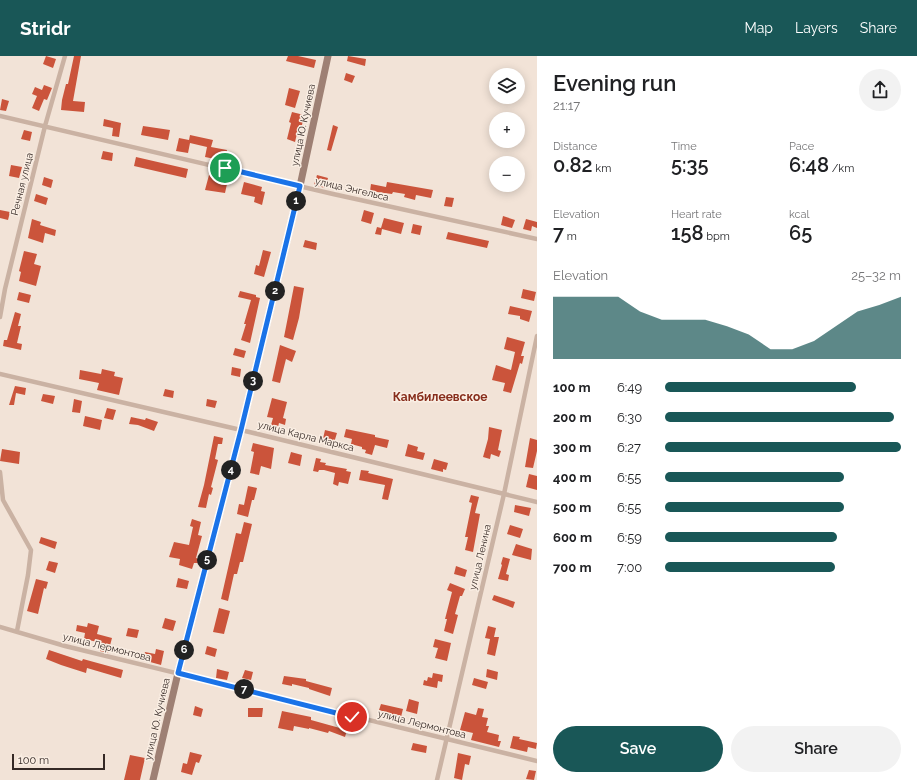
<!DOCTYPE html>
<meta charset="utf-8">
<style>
:root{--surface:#fff;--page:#f2f2f2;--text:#202124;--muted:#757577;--accent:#195757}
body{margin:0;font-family:Raleway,sans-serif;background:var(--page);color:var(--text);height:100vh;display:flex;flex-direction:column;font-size:15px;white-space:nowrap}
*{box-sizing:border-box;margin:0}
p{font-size:13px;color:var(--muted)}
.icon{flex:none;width:22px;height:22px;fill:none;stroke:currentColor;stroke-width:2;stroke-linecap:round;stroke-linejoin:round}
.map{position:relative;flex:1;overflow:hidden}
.side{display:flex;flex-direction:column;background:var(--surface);width:380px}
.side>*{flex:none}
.controls{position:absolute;left:489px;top:12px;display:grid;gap:8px}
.controls a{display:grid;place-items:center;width:36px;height:36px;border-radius:50%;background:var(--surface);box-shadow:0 2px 10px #0003;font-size:20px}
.scale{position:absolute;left:12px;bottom:10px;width:93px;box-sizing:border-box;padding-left:4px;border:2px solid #352925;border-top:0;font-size:11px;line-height:14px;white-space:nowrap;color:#352925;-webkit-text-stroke:3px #faeee3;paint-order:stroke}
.pin{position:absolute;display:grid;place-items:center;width:34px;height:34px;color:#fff;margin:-17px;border:2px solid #fff;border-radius:50%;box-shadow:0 1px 4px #0007}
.km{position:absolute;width:20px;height:20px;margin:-10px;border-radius:50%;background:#222;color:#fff;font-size:11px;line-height:20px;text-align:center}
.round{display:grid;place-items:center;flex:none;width:42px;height:42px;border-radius:21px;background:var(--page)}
.headline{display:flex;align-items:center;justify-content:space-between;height:68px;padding:0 16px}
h1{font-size:22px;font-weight:600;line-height:30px}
.stats{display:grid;grid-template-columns:repeat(3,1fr);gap:6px;height:68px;padding:4px 16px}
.stats div{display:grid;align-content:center}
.stats b{font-size:20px;font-weight:600}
.stats small{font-size:11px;font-weight:400}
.stats p{font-size:11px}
.chart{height:112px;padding:8px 16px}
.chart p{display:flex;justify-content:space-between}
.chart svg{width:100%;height:72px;margin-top:4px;fill:var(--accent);opacity:.7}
.action{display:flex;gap:8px;margin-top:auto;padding:8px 16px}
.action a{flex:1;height:46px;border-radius:24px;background:var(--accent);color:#fff;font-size:16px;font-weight:600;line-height:46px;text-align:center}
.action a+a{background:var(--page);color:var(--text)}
ul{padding:0 16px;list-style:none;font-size:13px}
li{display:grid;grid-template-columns:64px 48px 1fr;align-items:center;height:30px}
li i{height:10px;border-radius:5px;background:var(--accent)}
header{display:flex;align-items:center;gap:24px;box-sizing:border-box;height:56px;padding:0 20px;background:var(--accent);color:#fff}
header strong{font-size:19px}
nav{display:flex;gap:22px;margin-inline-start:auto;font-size:14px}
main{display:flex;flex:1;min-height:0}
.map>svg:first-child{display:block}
</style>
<header>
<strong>Stridr</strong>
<nav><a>Map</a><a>Layers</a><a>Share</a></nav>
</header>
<main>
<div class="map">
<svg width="537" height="724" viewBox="0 0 537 724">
<rect width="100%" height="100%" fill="#f2e3d7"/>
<path fill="#cb543b" d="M46 0 56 3 53 12 43 8Z
M74 0H81L73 45 85 46 84 56 61 54 62 44 66 28H68Z
M288 0H298L316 4 314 12 286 5Z
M348 0 366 3 365 10 347 5Z
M346 17 355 20 352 27 344 24Z
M44 29 52 32 47 44 44 43 39 55 32 52 37 40 32 38 35 31 42 34Z
M289 32 300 35 295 52 285 49Z
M2 43 9 45 6 55 0 54Z
M292 56 304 59 302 69H299L295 86 287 83 291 67 289 66Z
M104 63 121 67 119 81 112 80 113 72 103 70Z
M333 69 338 71 331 95 327 94Z
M143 70 170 74 168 84 141 79Z
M24 74 32 76 30 85 21 83Z
M190 79 213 84 211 91 227 94 225 105 205 101 207 91 190 87 188 97 176 95 179 82 189 84Z
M103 95 113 97 112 105 101 103Z
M136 101 188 113 186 122 134 110Z
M11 109 22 111 19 122 9 120Z
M209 119 217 121 216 126 227 128 225 137 205 134Z
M317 119 328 122 325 132 314 129Z
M44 121 53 124 51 132 42 129Z
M244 126 262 131 261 135 265 136 262 149 254 146 255 141 241 138Z
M387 126 433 134 431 142 416 139 415 144 404 141 405 138 393 136 392 138 370 135 371 128 386 131Z
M36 138 48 142 46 149 34 145Z
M446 141 454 142 452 151 444 150Z
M0 154 10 156 8 164 0 162Z
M364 154 374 157 371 168 361 165Z
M503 160 515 164 512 172 501 169Z
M384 162 404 167 401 178 382 173 381 179 375 178 377 171 381 172Z
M32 163 41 166 40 169 56 174 55 180 45 177 43 187 28 182Z
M526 163 537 166V172L532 170 531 175 523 173Z
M413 168 422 170 420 179 411 177Z
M448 176 489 185 487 192 446 183Z
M305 184 317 187 316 194 303 191Z
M263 194 271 196 264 221 254 218 256 209 259 210Z
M24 195 37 198 34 208 41 210 36 230 19 225 21 216 19 215Z
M294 230 304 232 299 262 293 284 284 281Z
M523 233 536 236 534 245 521 242Z
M240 235 256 239V241L260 242 250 287 241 284 246 268H244L251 244 238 241Z
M19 236 31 239 29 247 17 244Z
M510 250 532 255 529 266 520 263V260L508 258Z
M15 256 21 258 18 270H21L17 287 22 288 21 294 3 290 4 284H7Z
M507 281 525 286 521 300H524L522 308 520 307 511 337 503 335 505 327 492 324 496 309 511 314 515 296 504 293Z
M280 289 296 295 292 306 286 303 280 327 272 325Z
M235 292 246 295 244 302 233 299Z
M232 311 241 313 240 321 231 319Z
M102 313 115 316 114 320 123 322 119 339 97 334 99 327 79 323 80 314 101 318Z
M15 330 26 332 25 339 16 337 14 349H9Z
M165 333 174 335 173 342 163 340Z
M43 338 55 340 53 348 41 345Z
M272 342 287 346 283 362 286 363 285 369 279 367 278 371 271 369 273 362 267 361Z
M74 343 82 345 80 357 72 356Z
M207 343 217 345 215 352 206 350Z
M107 352 116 354 113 364 104 362Z
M85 360 102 364 100 374 83 370Z
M131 361 145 364 146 362 158 366 154 375 138 369 129 368Z
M489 371 502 374 498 394 501 395 499 401 491 398 490 403 483 401 488 383Z
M346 373 375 379V381L389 384 387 392 375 389 372 399 365 397 366 394 362 393V391L351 388 352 383 344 381Z
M325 374 337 377 333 390 322 387Z
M214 380 223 382 222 388H218L215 403 218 404 211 431 213 432 211 439 209 438 206 452 198 451 204 429Z
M530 382 537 384V395L533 412 525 411Z
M253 387 274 392 271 413 261 410 259 419 250 417 254 396 251 395Z
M408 388 418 391 417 395 425 397 423 404 405 400Z
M2 393 20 396 19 408 0 405Z
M291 396 302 399 300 410 288 407Z
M316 402 321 403 320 406 326 407 325 409 347 413 346 415 351 416 348 428 339 426 338 430 333 428 335 417 324 414H319L318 416 313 415Z
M434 403 448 407 446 414 443 413V416L431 413Z
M361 414 369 415 368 417 393 423 388 444 382 443 385 429 359 424Z
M529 418 537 420V434L526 431Z
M248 430 257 432 254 444H252L248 461 237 458 239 448 244 449Z
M471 439 479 441 475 457 480 458 473 496 465 494 468 481H465L472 447 469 446Z
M515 449 531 452 529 460 514 456Z
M192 463 201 466 198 479 202 480 196 502 199 503 198 507H194L192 513 179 509 180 503 169 501 174 486 189 489 193 471 190 470Z
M244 466 252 468 243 506H240L237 518H234L228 545 221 543 236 477 241 478Z
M510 469 523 473 520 482 507 478Z
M41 481 57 486 55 493 39 487Z
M516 488 532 493 531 504 512 499Z
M503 501 510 503 506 518 509 519 508 525 498 523 502 509 501 508Z
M49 505 58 507 55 517 46 514Z
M456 510 467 514 465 521 454 518Z
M178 522 189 525 187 533 176 531Z
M36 523 48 526 46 533 44 532 38 558 27 555Z
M450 527 465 533 462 540H460L455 558 458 559 453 578 444 575 447 563H445L452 536 447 534Z
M494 539 515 546 513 552 492 544Z
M219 552 230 555 224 578 213 576Z
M165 562 176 565 173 575 162 572Z
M88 567 99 570 97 578 112 582 108 597 100 595 102 587 84 583 85 577 76 575 77 569 87 571Z
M488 570 496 572 494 581H499L495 600 487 598 490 583 485 582Z
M128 572 139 574 137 582 126 580Z
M435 583 451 587 447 605 435 602 438 592 433 591Z
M207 590 217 593 215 601 205 598Z
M156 593 164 595 161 609 143 604 145 596 155 598Z
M49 594 82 605 83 603 123 614 121 622 87 612 86 617 61 609 46 603Z
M217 613 229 616 227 624 216 622Z
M487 613 498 616 497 624 486 621Z
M245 614 253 616 251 624 242 622Z
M433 617 443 619 442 626 438 625 437 632 423 629 424 624 427 625 428 621 432 622Z
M284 620 306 623V625L332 632 330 640 309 633V632L292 628V630L282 628Z
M474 622 488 626 486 633 472 629Z
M409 643 419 646 417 658 406 655Z
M381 648 403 653 401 661 379 654Z
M195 650 203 653 201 661 193 659Z
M248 652H263L262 661H248Z
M478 652 484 653 482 661 488 662 486 670H489L487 676 499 679 498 685H501L499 691 471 684 473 677 460 674 465 656 476 659Z
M282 655 311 661V664L347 674 345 681 329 675 328 677 309 672V673L294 670 293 675 278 672Z
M513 680 520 681 519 683 537 687 536 693 528 691 527 696 510 692Z
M413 687 427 690 426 697 411 694Z
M190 696 202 699 199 707 196 706 192 719 181 716 183 707 187 708Z
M458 697 471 700 469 709 465 708 462 724 454 722Z
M130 699 145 702 140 724H124Z
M529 714 536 715 534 724 526 723Z"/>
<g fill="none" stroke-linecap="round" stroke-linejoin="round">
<path stroke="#cab2a3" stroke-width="4.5" d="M0 60 333 138 537 183
M0 261 5 233 45 70 65 0
M0 318 241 374 537 446
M0 416 3 444 31 494 28 519 17 575
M0 571 65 590 537 705
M437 724 504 438 537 280"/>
<path stroke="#9e8074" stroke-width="7" d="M153 724 178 617 241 374 300 130 328 0"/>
</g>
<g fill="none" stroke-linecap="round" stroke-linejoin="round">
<g stroke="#fff" stroke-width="8">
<path id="route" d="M225 112 300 130 241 374 178 617 352 661"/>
</g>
<use href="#route" stroke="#1a73e8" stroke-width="5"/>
</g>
<g text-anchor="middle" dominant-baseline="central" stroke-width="3" stroke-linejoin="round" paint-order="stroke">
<g font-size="10" fill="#352925" stroke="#faeee3">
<text transform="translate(303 69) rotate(-78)">улица Ю. Кучиева</text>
<text transform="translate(22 128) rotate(-76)">Речная улица</text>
<text transform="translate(352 133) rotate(13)">улица Энгельса</text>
<text transform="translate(306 380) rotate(14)">улица Карла Маркса</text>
<text transform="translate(480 501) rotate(-77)">улица Ленина</text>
<text transform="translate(107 591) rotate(14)">улица Лермонтова</text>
<text transform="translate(157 663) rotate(-77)">улица Ю. Кучиева</text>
<text transform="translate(422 668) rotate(14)">улица Лермонтова</text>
</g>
<g font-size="12" font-weight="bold" fill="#872d1b" stroke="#faeee3">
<text x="440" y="341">Камбилеевское</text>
</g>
</g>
</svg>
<div class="controls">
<a><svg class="icon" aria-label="layers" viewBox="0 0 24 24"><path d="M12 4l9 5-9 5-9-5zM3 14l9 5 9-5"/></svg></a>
<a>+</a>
<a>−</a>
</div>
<div class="scale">100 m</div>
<div class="pin" style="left:225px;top:112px;background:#1e9e55"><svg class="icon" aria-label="arrive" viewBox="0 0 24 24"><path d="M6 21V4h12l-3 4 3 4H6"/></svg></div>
<div class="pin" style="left:352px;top:661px;background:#d93025"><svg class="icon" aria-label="check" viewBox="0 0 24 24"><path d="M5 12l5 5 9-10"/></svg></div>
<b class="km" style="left:296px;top:145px">1</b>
<b class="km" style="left:275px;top:235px">2</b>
<b class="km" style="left:253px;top:325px">3</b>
<b class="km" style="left:231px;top:414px">4</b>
<b class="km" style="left:207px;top:504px">5</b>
<b class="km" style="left:184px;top:594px">6</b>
<b class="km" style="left:244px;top:633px">7</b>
</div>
<section class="side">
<div class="headline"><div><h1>Evening run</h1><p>21:17</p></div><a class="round"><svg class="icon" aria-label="share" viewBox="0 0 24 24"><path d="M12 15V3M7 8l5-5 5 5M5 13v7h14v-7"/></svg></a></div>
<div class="stats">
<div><p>Distance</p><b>0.82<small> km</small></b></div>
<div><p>Time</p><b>5:35</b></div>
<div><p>Pace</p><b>6:48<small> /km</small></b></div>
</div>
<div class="stats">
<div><p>Elevation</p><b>7<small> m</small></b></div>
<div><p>Heart rate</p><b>158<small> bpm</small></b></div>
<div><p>kcal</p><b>65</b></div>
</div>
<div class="chart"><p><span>Elevation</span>25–32 m</p>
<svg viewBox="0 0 160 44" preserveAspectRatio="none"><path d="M0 44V6L10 6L20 6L30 6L40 15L50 20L60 20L70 20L80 24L90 29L100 38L110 38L120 33L130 24L140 15L150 11L160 6V44z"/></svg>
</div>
<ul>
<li><b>100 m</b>6:49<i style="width:81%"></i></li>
<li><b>200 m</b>6:30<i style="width:97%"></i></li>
<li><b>300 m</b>6:27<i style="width:100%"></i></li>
<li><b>400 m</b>6:55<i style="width:76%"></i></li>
<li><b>500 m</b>6:55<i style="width:76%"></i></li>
<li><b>600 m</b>6:59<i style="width:73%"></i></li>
<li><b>700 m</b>7:00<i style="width:72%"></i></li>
</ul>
<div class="action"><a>Save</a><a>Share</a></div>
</section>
</main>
